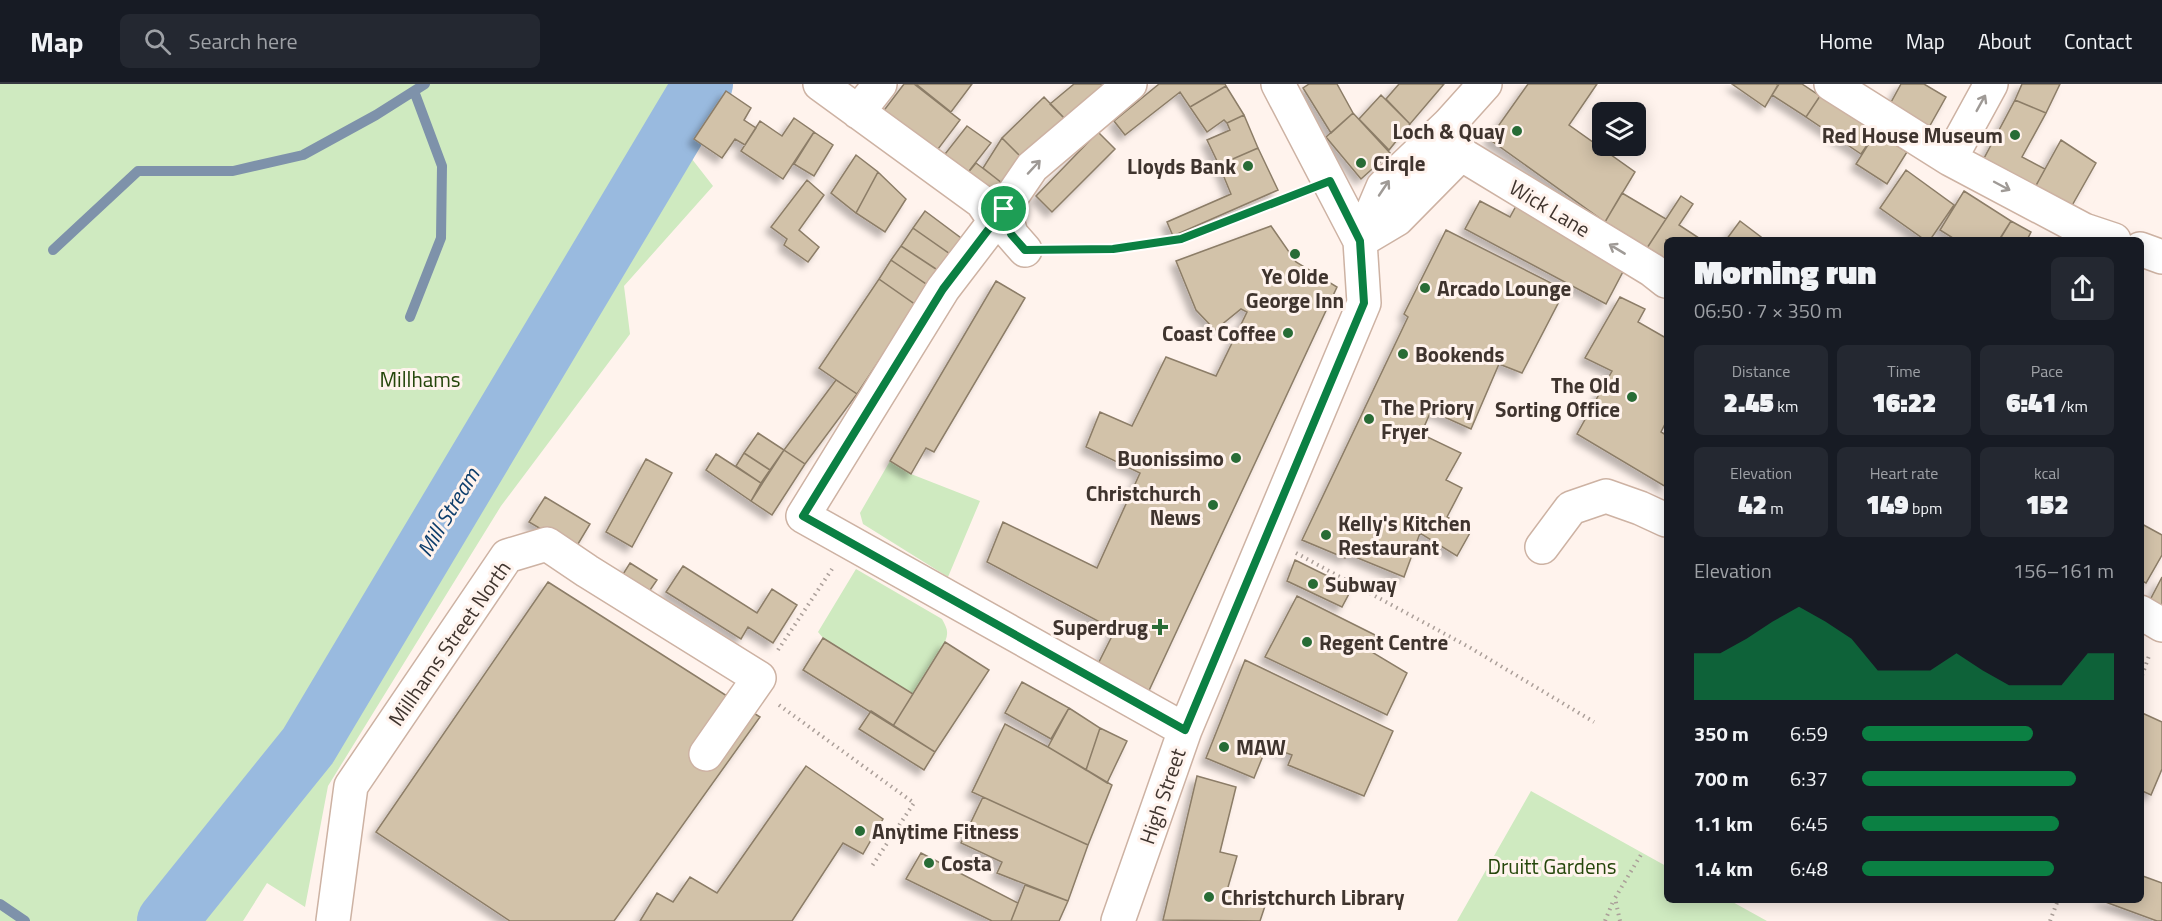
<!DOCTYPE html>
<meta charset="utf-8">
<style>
:root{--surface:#171b24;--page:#242831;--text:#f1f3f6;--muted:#9ea1a6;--line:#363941;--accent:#0b8043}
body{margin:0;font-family:"Titillium Web",sans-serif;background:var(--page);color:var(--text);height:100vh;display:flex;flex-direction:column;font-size:22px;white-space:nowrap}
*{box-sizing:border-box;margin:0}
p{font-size:20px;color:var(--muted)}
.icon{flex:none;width:33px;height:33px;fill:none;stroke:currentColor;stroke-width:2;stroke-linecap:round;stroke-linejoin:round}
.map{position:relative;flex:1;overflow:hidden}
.side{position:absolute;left:1664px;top:153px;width:480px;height:666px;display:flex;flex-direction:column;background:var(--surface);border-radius:9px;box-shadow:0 3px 15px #0003}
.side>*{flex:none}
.buttons{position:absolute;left:1592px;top:18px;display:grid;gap:12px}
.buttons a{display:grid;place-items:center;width:54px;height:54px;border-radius:9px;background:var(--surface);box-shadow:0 3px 15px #0003;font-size:30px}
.pin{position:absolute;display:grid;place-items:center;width:51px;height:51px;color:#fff;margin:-26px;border:3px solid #fff;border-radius:50%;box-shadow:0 2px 6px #0007}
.round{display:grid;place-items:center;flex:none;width:63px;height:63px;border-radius:9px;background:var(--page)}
.summary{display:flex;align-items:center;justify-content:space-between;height:102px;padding:0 30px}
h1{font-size:33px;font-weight:800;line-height:45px}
.metrics{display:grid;grid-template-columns:repeat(3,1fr);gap:9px;height:102px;padding:6px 30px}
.metrics div{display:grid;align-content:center;border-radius:9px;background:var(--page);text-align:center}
.metrics b{font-size:26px;font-weight:800}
.metrics small{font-size:16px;font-weight:400}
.metrics p{font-size:16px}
.chart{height:168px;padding:12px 30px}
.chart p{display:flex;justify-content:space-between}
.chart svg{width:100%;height:108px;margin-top:6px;fill:var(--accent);opacity:.7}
ul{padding:0 30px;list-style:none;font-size:20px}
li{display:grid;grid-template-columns:96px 72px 1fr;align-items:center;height:45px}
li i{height:15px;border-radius:8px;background:var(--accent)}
header{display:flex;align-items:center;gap:36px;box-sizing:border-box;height:84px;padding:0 30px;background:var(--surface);border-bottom:2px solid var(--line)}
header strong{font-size:28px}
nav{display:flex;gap:33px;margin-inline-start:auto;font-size:21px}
.search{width:420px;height:54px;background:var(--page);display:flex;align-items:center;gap:15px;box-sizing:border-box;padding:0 21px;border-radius:9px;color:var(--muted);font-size:22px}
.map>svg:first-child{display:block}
</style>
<header>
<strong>Map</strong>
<div class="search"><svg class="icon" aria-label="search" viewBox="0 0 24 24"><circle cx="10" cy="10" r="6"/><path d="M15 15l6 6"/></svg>Search here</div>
<nav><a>Home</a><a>Map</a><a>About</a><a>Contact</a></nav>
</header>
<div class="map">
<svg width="2162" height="837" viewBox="0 0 2162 837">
<defs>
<filter id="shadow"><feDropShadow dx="-5.5" dy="5.5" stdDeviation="3" flood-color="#0004"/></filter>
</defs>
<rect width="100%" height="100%" fill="#fff3ed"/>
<path fill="#cfeac0" d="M0 0H714L681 61 713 102 624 202 630 250 501 422 328 702 305 823 267 799 243 837H0Z
M890 377 911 390 980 417 948 493 863 440 860 429Z
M856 485 942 535C947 544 949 548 945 558L913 610 823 554 818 548Z
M1531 707 1666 782V816H1729L1767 837H1457Z"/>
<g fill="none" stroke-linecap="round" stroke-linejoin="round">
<path stroke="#7e92aa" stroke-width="10" d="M53 166 138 87H233L303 71 376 31 425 0
M410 233 441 154 442 82 414 7
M0 820 25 837"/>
<path stroke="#99badf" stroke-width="60" d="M167 837 308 662 703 0"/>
</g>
<path fill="#d2c2a9" stroke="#8c7d67" stroke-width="1.5" filter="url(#shadow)" d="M904 0H914L960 36 932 73 879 33Z
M916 0H972L951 28Z
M1074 0H1114L1068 38 1050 20Z
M1159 0H1225L1226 2 1190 23 1180 8 1125 51 1114 37Z
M1309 0H1337L1353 29 1331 49 1303 4Z
M1399 0H1444L1410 40 1386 15Z
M1528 0H1597L1569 41 1635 88 1605 138 1489 55Z
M1732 0H1776L1778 1 1765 23Z
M1779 0H1802L1820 12 1806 33 1772 11Z
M1901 0H1924L1946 13 1928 45 1889 22Z
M2022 0H2060L2046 29 2015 16Z
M1226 2 1244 31 1227 39 1224 36 1207 48 1190 23Z
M726 7 751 24 744 36 756 44 745 61 735 55 722 74 694 55Z
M1381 11 1410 40 1389 66 1359 35Z
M1820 12 1876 48 1861 70 1806 33Z
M1044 13 1068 38 1027 79 1002 54Z
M2015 16 2046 29 2022 73 2045 85 2033 107 1981 80Z
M1353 29 1390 69 1361 95 1326 53Z
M1244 31 1258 64 1219 81 1207 56 1230 46 1227 39Z
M794 34 814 48 783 95 741 67 760 37 782 52Z
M967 42 991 59 962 96 938 79Z
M814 48 833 61 814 92 794 80Z
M1098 48 1115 65 1052 128 1036 112Z
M1876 48 1907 68 1887 100 1856 80Z
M1002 54 1027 79 1002 99 983 84Z
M2061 56 2096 79 2070 125 2033 107Z
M1258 64 1278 106 1173 152 1167 138 1231 110 1219 81Z
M856 71 878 88 856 129 831 109Z
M976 79 1002 99 987 116 962 96Z
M1906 86 1954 121 1930 156H1925L1880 124Z
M878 88 906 115 885 148 856 129Z
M807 96 824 111 799 146 819 163 808 178 784 161 787 155 771 143Z
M1964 107 2011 137 1999 156H1952L1953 154 1940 146Z
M1622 109 1666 135 1647 164 1605 138Z
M1681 112 1693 120 1679 141 1702 156H1666V177L1647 164Z
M1480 117 1510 133 1516 122 1627 180 1606 220 1465 145Z
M925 127 961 154 950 170 913 144Z
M1740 137 1765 156H1726Z
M2011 137 2031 148 2027 156 2000 155Z
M1271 142 1296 178 1337 203 1146 613 1094 588 1115 546 987 478 1003 438 1097 484 1140 389 1086 363 1100 328 1132 342 1166 273 1216 292 1247 228 1241 225 1215 246 1196 226 1176 177Z
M913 144 950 170 939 187 901 162Z
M1446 146 1565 206 1522 289 1499 280 1471 345 1431 327 1421 350 1461 369 1446 396 1462 404 1447 433 1471 447 1457 472 1420 449 1404 493 1348 470 1345 474 1302 456 1408 233 1404 230Z
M901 162 939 187 929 202 891 176Z
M891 176 929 202 916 221 879 195Z
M879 195 916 221 857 310 819 284Z
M996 197 1025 214 934 368 926 364 911 390 890 377Z
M1620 213 1645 225 1638 238 1666 254V338L1661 348 1666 351V403L1577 350 1612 287 1585 274Z
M836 296 857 310 805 380 784 366Z
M758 349 784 366 770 386 744 369Z
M784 366 805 380 772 431 751 417Z
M744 369 770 386 761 399 736 382Z
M716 370 761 399 751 417 706 386Z
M646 375 672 389 632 463 606 448Z
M545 413 590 440 575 465 529 438Z
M2140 439 2162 451V471L2146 499 2140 496Z
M1295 476 1352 504 1342 523 1287 497Z
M630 479 657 496 646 512 620 495Z
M683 482 757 529 772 505 797 521 773 559 748 543 741 555 666 508Z
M2162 493V527L2148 520Z
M548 498 760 633 614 837H510L376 748Z
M1297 512 1375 551 1370 567 1407 589 1387 631 1265 573Z
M823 554 913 610 893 642 803 586Z
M945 558 989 586 935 668 893 642Z
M1245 576 1393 647 1364 712 1288 681 1292 671 1267 662 1254 694 1206 674Z
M1022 598 1069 624 1051 655 1005 629Z
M1069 624 1100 644 1086 686 1048 663Z
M871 627 935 668 924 686 859 645Z
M2140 628 2162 638V685L2151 711 2140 706Z
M1005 640 1048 663 1112 701 1088 761 972 708Z
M1100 644 1127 657 1107 699 1086 686Z
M806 682 883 735 863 770 843 759 792 837H640L657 809 673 818 690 793 717 809Z
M1197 692 1236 703 1220 768 1237 772 1226 810 1265 822 1260 837 1163 836Z
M983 713 1088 761 1068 817 997 789 1002 778 961 759Z
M921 769 1018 819 1011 837H992L906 795Z
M2140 791 2162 799V837H2157L2100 816H2140Z
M1025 801 1068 817 1059 837H1011Z"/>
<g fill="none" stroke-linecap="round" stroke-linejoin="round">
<g stroke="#cdb2a3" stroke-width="36">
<path id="minor" d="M820 0 982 118 995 137
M1130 0 1032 83 995 137 943 205 803 432 1185 646
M1278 0 1360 157
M1831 0 1950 75 2084 146 2114 156
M858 28 880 0
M1449 40 1461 70 1652 186 1666 197
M1950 75 1991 0
M1004 125 1011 150 1025 166
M1360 157 1397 135 1461 70
M2140 165 2162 173
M1542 463 1571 424 1606 412 1640 424 1666 436
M2140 528 2162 541
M333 837 351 702 507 472 547 460 587 487 759 594 706 670
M1118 837 1185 646 1364 219 1360 157 1383 103 1449 40 1485 0"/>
</g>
<path stroke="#ab9f99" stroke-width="4" stroke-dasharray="1.5 4.5" stroke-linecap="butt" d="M1056 166 1113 165 1181 155 1297 109
M1296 469 1469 563 1594 638
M778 566 832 485
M2140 597 2149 572
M779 621 914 719 872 782
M1605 837 1614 815
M1620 837 1615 814 1642 769
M2050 837 2058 816"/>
<use href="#minor" stroke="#fff" stroke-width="33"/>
</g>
<defs><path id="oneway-shaft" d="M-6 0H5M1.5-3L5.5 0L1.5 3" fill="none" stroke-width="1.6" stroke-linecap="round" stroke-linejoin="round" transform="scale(1.5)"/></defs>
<g stroke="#9f9a96">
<use href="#oneway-shaft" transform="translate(1981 19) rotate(-61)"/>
<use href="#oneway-shaft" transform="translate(1034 83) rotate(-47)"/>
<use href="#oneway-shaft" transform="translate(2002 102) rotate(28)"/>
<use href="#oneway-shaft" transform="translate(1384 104) rotate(-56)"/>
<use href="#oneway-shaft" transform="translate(1617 165) rotate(-149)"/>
</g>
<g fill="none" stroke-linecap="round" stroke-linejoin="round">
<g stroke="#fff" stroke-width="12">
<path id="route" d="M1330 97 1360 157 1364 219 1185 646 803 432 943 205 1004 125 1011 150 1025 166 1113 165 1181 155Z"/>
</g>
<use href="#route" stroke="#0b8043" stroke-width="8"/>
</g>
<g fill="#286c36" stroke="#fff3ed" stroke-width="2">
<circle cx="1517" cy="47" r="6"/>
<circle cx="2015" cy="51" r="6"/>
<circle cx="1361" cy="79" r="6"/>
<circle cx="1248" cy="82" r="6"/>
<circle cx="1295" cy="170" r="6"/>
<circle cx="1425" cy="204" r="6"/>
<circle cx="1288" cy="249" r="6"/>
<circle cx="1403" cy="270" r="6"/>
<circle cx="1632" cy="313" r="6"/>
<circle cx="1369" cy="335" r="6"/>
<circle cx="1236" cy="374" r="6"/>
<circle cx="1213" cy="421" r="6"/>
<circle cx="1326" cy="451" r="6"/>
<circle cx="1313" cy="500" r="6"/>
<path d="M1157 534h6v6h6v6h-6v6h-6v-6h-6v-6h6z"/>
<circle cx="1307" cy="558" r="6"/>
<circle cx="1224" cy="663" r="6"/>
<circle cx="860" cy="747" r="6"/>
<circle cx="929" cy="779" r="6"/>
<circle cx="1209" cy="813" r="6"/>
</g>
<g text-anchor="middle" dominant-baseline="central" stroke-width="6" stroke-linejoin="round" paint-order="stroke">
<g font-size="21" font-weight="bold" fill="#3f342e" stroke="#fff3ed" text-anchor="start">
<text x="1505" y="47" text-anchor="end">Loch &amp; Quay</text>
<text x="2003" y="51" text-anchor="end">Red House Museum</text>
<text x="1373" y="79">Cirqle</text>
<text x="1236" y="82" text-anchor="end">Lloyds Bank</text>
<text x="1295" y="192" text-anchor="middle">Ye Olde<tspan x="1295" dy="24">George Inn</tspan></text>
<text x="1437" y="204">Arcado Lounge</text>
<text x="1276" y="249" text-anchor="end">Coast Coffee</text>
<text x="1415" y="270">Bookends</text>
<text x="1620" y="301" text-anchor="end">The Old<tspan x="1620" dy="24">Sorting Office</tspan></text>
<text x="1381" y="323">The Priory<tspan x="1381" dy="24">Fryer</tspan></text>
<text x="1224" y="374" text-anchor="end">Buonissimo</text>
<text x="1201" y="409" text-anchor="end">Christchurch<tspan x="1201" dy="24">News</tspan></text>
<text x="1338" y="439">Kelly's Kitchen<tspan x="1338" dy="24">Restaurant</tspan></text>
<text x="1325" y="500">Subway</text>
<text x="1148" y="543" text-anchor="end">Superdrug</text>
<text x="1319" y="558">Regent Centre</text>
<text x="1236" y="663">MAW</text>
<text x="872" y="747">Anytime Fitness</text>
<text x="941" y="779">Costa</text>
<text x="1221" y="813">Christchurch Library</text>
</g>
<g font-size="21" fill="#3f342e" stroke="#fff3ed">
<text transform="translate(1550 124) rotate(31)">Wick Lane</text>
<text transform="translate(449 559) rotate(-55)">Millhams Street North</text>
<text transform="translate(1162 712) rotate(-71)">High Street</text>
</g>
<g font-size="21" fill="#24460a" stroke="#fff3ed">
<text x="420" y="295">Millhams</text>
<text x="1552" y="782">Druitt Gardens</text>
</g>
<g font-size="22" font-style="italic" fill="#0e3e6c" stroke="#fff3ed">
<text transform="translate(448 428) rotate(-59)">Mill Stream</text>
</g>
</g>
</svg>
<div class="buttons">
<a><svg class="icon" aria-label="layers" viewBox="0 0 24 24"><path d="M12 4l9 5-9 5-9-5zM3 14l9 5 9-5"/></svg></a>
</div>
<div class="pin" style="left:1004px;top:125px;background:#1e9e55"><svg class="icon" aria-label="arrive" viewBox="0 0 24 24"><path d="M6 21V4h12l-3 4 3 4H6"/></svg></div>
<section class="side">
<div class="summary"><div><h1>Morning run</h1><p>06:50 · 7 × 350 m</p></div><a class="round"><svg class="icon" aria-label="share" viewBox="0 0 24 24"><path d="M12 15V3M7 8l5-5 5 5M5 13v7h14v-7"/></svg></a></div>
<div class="metrics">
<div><p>Distance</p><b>2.45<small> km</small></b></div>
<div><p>Time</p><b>16:22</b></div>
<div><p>Pace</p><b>6:41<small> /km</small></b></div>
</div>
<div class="metrics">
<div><p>Elevation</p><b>42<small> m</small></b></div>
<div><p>Heart rate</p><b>149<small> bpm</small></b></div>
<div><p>kcal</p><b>152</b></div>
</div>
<div class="chart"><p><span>Elevation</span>156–161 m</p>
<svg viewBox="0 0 160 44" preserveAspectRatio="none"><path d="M0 44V25L10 25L20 19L30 12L40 6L50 12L60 19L70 32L80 32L90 32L100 25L110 32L120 38L130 38L140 38L150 25L160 25V44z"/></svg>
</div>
<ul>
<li><b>350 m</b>6:59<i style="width:68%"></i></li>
<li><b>700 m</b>6:37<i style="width:85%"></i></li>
<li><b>1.1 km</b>6:45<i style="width:78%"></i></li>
<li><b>1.4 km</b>6:48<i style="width:76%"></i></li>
</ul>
</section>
</div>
